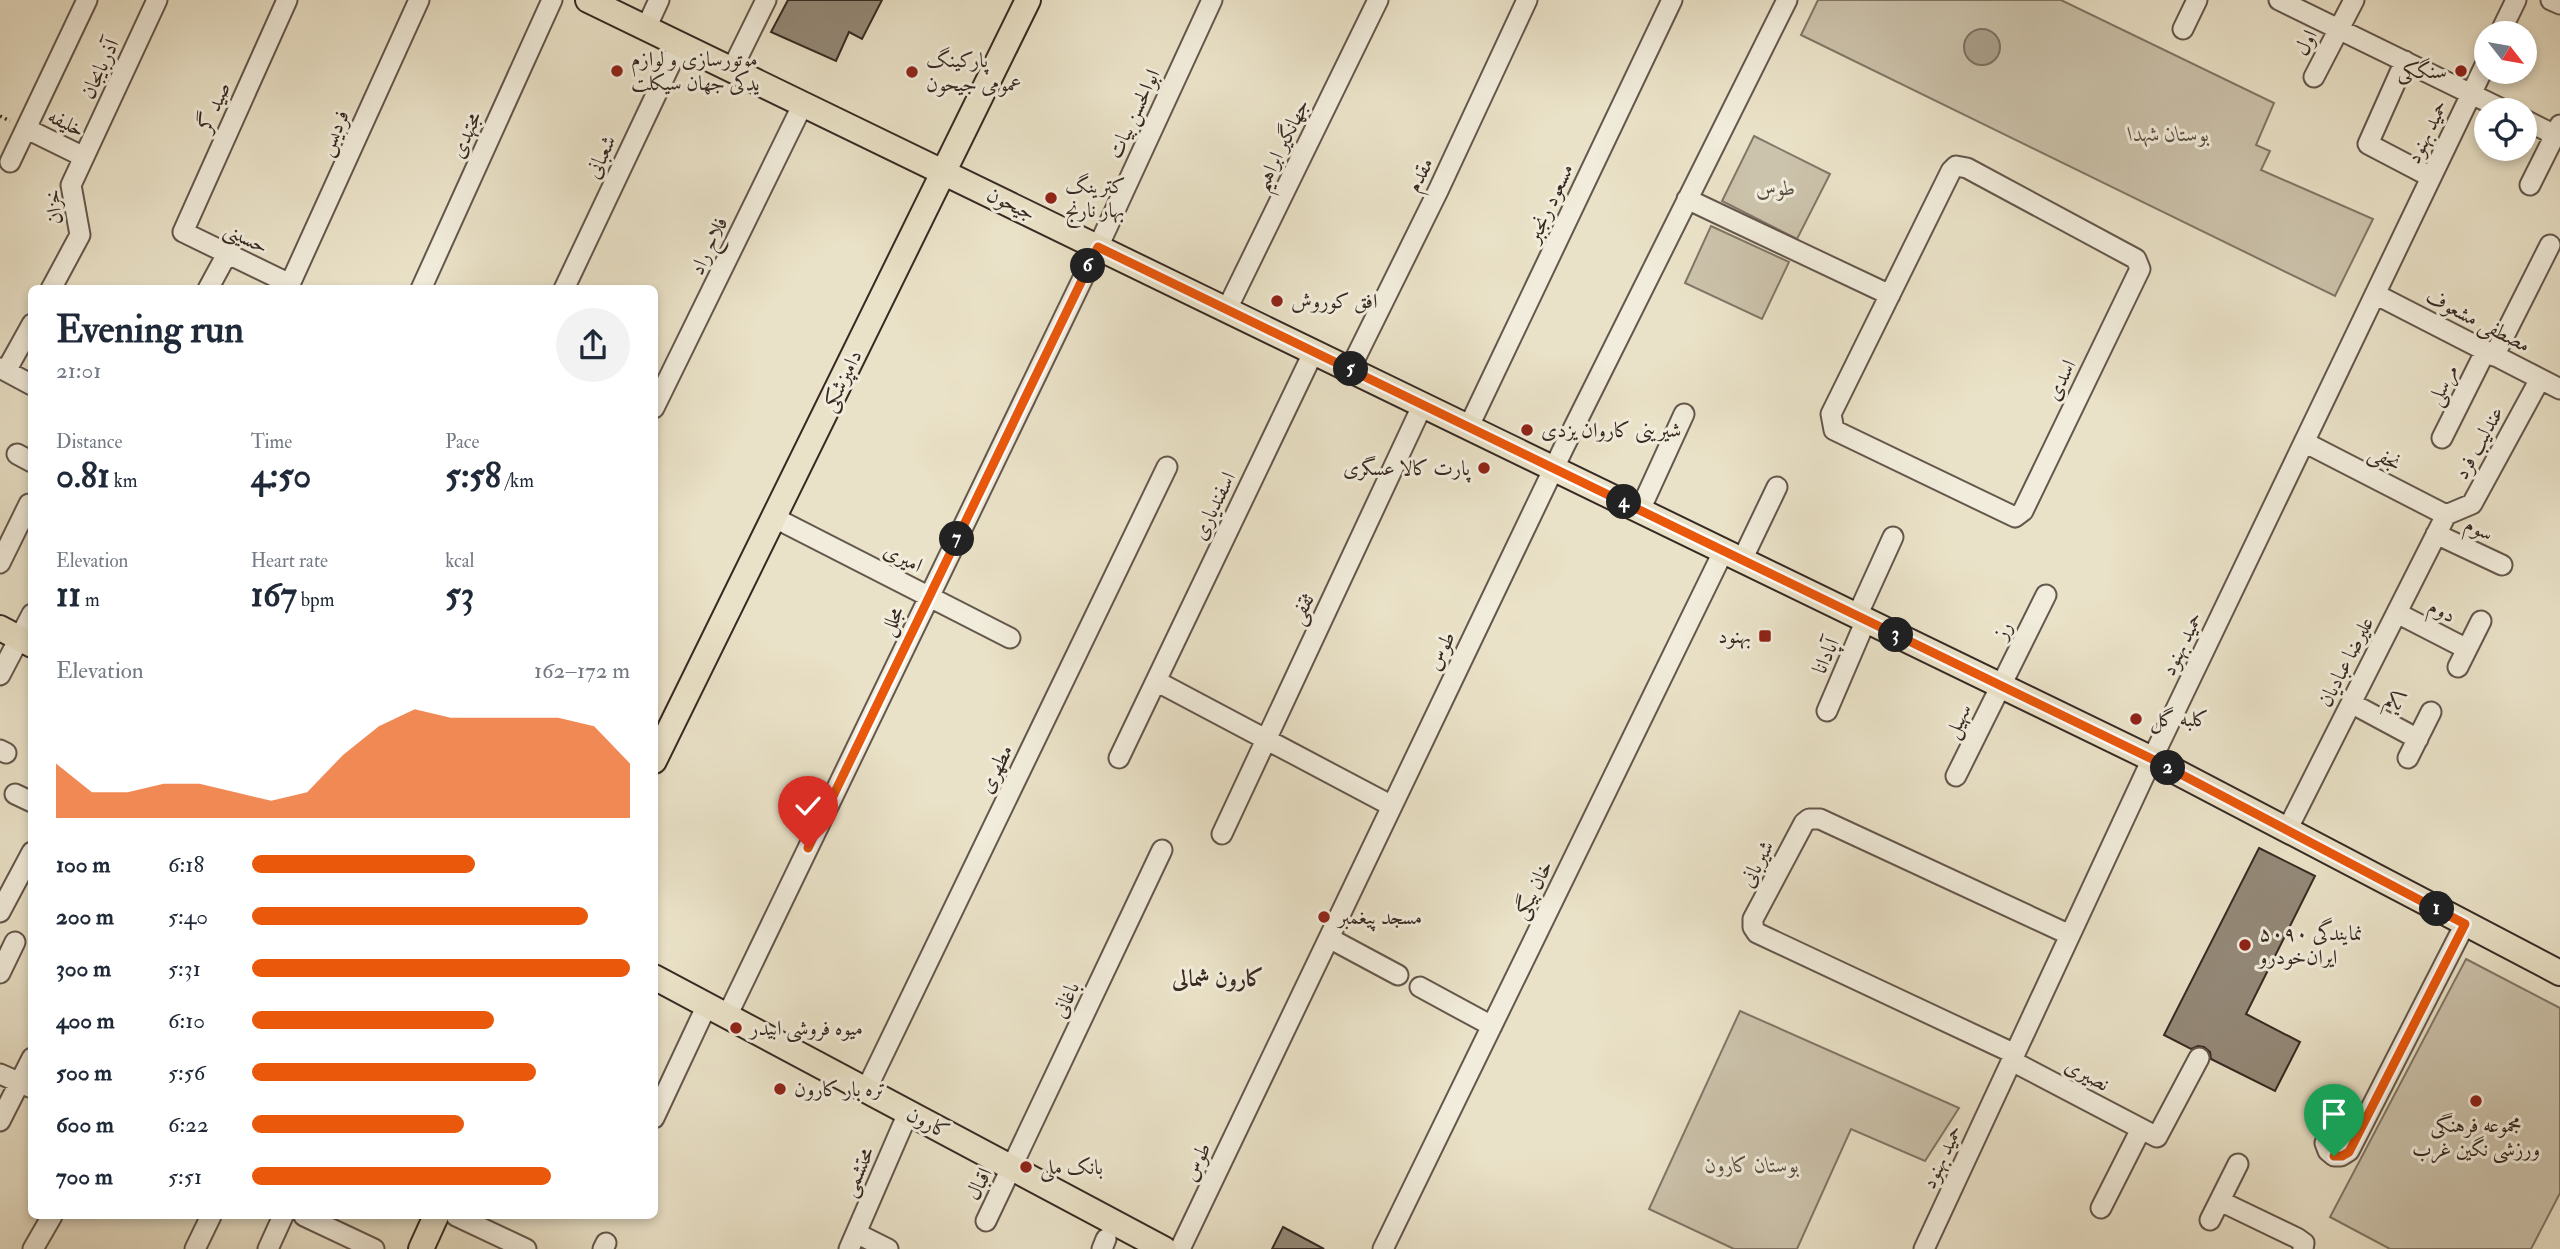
<!DOCTYPE html>
<meta charset="utf-8">
<style>
:root{--surface:#fff;--page:#f2f2f3;--text:#1f2937;--muted:#747a83;--accent:#ea580c}
body{margin:0;font-family:"IM FELL Double Pica",Amiri,serif;background:var(--page);color:var(--text);height:100vh;display:flex;flex-direction:column;font-size:26px;white-space:nowrap}
*{box-sizing:border-box;margin:0}
p{font-size:23px;color:var(--muted)}
.icon{flex:none;width:38px;height:38px;fill:none;stroke:currentColor;stroke-width:2;stroke-linecap:round;stroke-linejoin:round}
.map{position:relative;flex:1;overflow:hidden}
.drawer{position:absolute;left:28px;top:285px;width:630px;height:934px;display:flex;flex-direction:column;background:var(--surface);border-radius:10px;box-shadow:0 4px 10px #0003}
.drawer>*{flex:none}
.needle{width:46px;rotate:121deg}
.buttons{position:absolute;left:2474px;top:21px;display:grid;gap:14px}
.buttons a{display:grid;place-items:center;width:63px;height:63px;border-radius:50%;background:var(--surface);box-shadow:0 4px 10px #0003;font-size:35px}
.pin{position:absolute;display:grid;place-items:center;width:60px;height:60px;color:#fff;margin:-72px -30px;border-radius:50% 50% 50% 0;rotate:-45deg;box-shadow:0 0 7px #0007}
.pin .icon{rotate:45deg}
.km{position:absolute;width:35px;height:35px;margin:-18px;border-radius:50%;background:#222;color:#fff;font-size:19px;line-height:35px;text-align:center}
.round{display:grid;place-items:center;flex:none;width:74px;height:74px;border-radius:37px;background:var(--page)}
.overview{display:flex;align-items:center;justify-content:space-between;height:119px;padding:0 28px}
h1{font-size:38px;font-weight:800;line-height:52px}
.figures{display:grid;grid-template-columns:repeat(3,1fr);gap:10px;height:119px;padding:7px 28px}
.figures div{display:grid;align-content:center}
.figures b{font-size:35px;font-weight:800}
.figures small{font-size:19px;font-weight:400}
.figures p{font-size:19px}
.chart{height:196px;padding:14px 28px}
.chart p{display:flex;justify-content:space-between}
.chart svg{width:100%;height:126px;margin-top:7px;fill:var(--accent);opacity:.7}
ul{padding:0 28px;list-style:none;font-size:23px}
li{display:grid;grid-template-columns:112px 84px 1fr;align-items:center;height:52px}
li i{height:18px;border-radius:9px;background:var(--accent)}
.map>svg:first-child{display:block}
</style>
<div class="map">
<svg width="2560" height="1249" viewBox="0 0 2560 1249">
<rect width="100%" height="100%" fill="#eae2c8"/>
<filter id="stains"><feTurbulence type="fractalNoise" baseFrequency=".00286" numOctaves="4"/><feColorMatrix values="0 0 0 0 .2 0 0 0 0 .09 0 0 0 0 .02 0 0 0 .5 -.17"/></filter>
<radialGradient id="worn" r=".72"><stop offset=".6" stop-color="#630" stop-opacity="0"/><stop offset="1" stop-color="#630" stop-opacity=".3"/></radialGradient>
<path fill="#ccc3ac" stroke="#827667" stroke-width="2" d="M1818 0H2061L2274 103 2256 145 2270 151 2261 170 2373 219 2335 296 1801 35Z
M1754 136 1830 174 1797 239 1722 201Z
M1711 226 1789 262 1762 319 1685 283Z
M2466 959 2560 1008V1193L2531 1249H2390L2330 1217Z
M1740 1011 1959 1108 1925 1161 1851 1129 1797 1249H1734L1649 1209Z"/>
<path fill="#ada390" stroke="#7e7264" stroke-width="2" d="M1964 47a18 18 0 1 1 36 0a18 18 0 1 1-36 0Z"/>
<path fill="#948978" stroke="#372922" stroke-width="2" d="M788 0H882L862 39 849 32 836 61 771 32Z
M2259 848 2315 876 2246 1014 2300 1042 2275 1091 2211 1059 2210 1052 2204 1047 2198 1046 2191 1049 2164 1035Z
M1283 1227 1324 1249H1272Z"/>
<g fill="none" stroke-linecap="round" stroke-linejoin="round">
<g stroke="#64574c" stroke-width="23">
<path id="minor" d="M287 0 183 232 290 284 419 0
M2279 0 2504 110
M2551 0 2560 4
M646 28 659 0
M2183 29 2197 0
M2500 33 2516 0
M2405 61 2368 144 2431 177
M732 69 766 0
M2314 77 2354 0
M2525 120 2555 135
M27 129 84 157
M10 162 87 0
M1956 166 1967 168 2136 259 2140 269 2023 511 2015 517 1834 430 1831 414 1951 171Z
M2530 185 2560 125
M1687 199 1890 295
M51 289 80 235 71 185 157 0
M208 289 227 254
M421 289 552 0
M564 289 680 44
M2375 294 2560 389
M1227 309 1378 0
M2494 356 2550 245
M0 368 32 385
M1350 369 1438 191 1527 0
M6 371 32 324
M654 408 803 104
M1469 426 1672 0
M2442 438 2485 352
M2304 442 2446 515
M17 454 32 462
M1640 510 1684 414
M2446 515 2472 504 2540 379
M775 518 1010 638
M2436 534 2502 565
M1742 560 1777 487
M0 563 29 504
M2397 613 2467 649
M1857 616 1893 537
M2458 667 2481 621
M0 675 32 614
M1156 681 1392 806
M2351 703 2418 739
M1827 711 1866 620
M0 750 6 753
M1119 758 1314 351
M2408 758 2431 712
M1956 776 2046 595
M15 794 32 802
M2287 830 2446 515
M1222 834 1423 404
M0 912 32 852
M1329 938 1398 975
M0 973 15 942
M1420 987 1492 1026
M727 1016 1098 247 1212 0
M2015 1054 1757 933 1753 927V919L1804 823 1809 819H1820L2070 935
M2012 1061 2157 1137 2199 1058
M0 1074 32 1088
M866 1090 1167 467
M654 1118 707 1005
M0 1121 32 1058
M2325 1143 2328 1151 2334 1156H2341L2349 1151 2465 924
M2220 1201 2297 1238 2304 1243 2303 1249
M2101 1208 2141 1129
M304 1216 374 1249
M456 1216 526 1249
M2210 1220 2238 1164
M986 1221 1162 850
M856 1233 888 1249
M33 1249 52 1216
M195 1249 211 1216
M268 1249 283 1216
M603 1249 606 1243
M849 1249 908 1113
M1102 1249 1106 1239
M1180 1249 1564 447 1787 0
M1383 1249 1724 550
M1924 1249 2152 759 2487 61"/>
</g>
<g stroke="#372922" stroke-width="28">
<path id="major" d="M588 0 2152 759 2560 973
M0 628 32 645
M654 761 1028 0
M654 977 1164 1249
M421 1249 436 1216"/>
</g>
<path stroke="#372922" stroke-width="3.5" stroke-dasharray="2 3.5" stroke-linecap="butt" d="M0 116 10 121"/>
<use href="#minor" stroke="#f1ecdb" stroke-width="19"/>
<use href="#major" stroke="#eae2c8" stroke-width="24"/>
</g>
<g fill="none" stroke-linecap="round" stroke-linejoin="round">
<g stroke="#fff" stroke-width="14">
<path id="route" d="M808 848 1098 247 2152 759 2465 924 2349 1152 2342 1156H2334"/>
</g>
<use href="#route" stroke="#ea580c" stroke-width="9"/>
</g>
<g fill="#8f2418" stroke="#f1ecdb" stroke-width="2.5">
<circle cx="617" cy="71" r="7"/>
<circle cx="2461" cy="71" r="7"/>
<circle cx="912" cy="72" r="7"/>
<circle cx="1051" cy="198" r="7"/>
<circle cx="1277" cy="301" r="7"/>
<circle cx="1527" cy="430" r="7"/>
<circle cx="1484" cy="468" r="7"/>
<rect x="1758" y="629" width="14" height="14" rx="3.5"/>
<circle cx="2136" cy="719" r="7"/>
<circle cx="1324" cy="917" r="7"/>
<circle cx="2245" cy="945" r="7"/>
<circle cx="736" cy="1028" r="7"/>
<circle cx="780" cy="1089" r="7"/>
<circle cx="2476" cy="1101" r="7"/>
<circle cx="1026" cy="1167" r="7"/>
</g>
<g text-anchor="middle" dominant-baseline="central" stroke-width="6" stroke-linejoin="round" paint-order="stroke">
<g font-size="21" fill="#372922" stroke="#f1ecdb">
<text transform="translate(2306 43) rotate(-63)">اول</text>
<text transform="translate(100 69) rotate(-65)">آذربایجان</text>
<text transform="translate(214 107) rotate(-66)">صید گر</text>
<text transform="translate(1134 114) rotate(-65)">ابوالحسن بیات</text>
<text transform="translate(66 123) rotate(26)">خلیفه</text>
<text transform="translate(2427 132) rotate(-64)">حمید بهنود</text>
<text transform="translate(334 133) rotate(-66)">فردیس</text>
<text transform="translate(466 135) rotate(-66)">مجتهدی</text>
<text transform="translate(1282 145) rotate(-64)">جهانگیر ابراهیم</text>
<text transform="translate(601 157) rotate(-65)">شعبانی</text>
<text transform="translate(1420 175) rotate(-64)">مقدم</text>
<text transform="translate(1550 203) rotate(-65)">مسعود رنجبر</text>
<text transform="translate(1011 204) rotate(26)">جیحون</text>
<text transform="translate(54 207) rotate(-96)">خزان</text>
<text transform="translate(246 238) rotate(26)">حسینی</text>
<text transform="translate(709 246) rotate(-64)">فلاح راد</text>
<text transform="translate(2478 321) rotate(27)">مصطفی مشعوف</text>
<text transform="translate(2061 380) rotate(-64)">اسدی</text>
<text transform="translate(842 381) rotate(-64)">دامپزشکی</text>
<text transform="translate(2443 385) rotate(-63)">مرسلی</text>
<text transform="translate(2479 443) rotate(-61)">عندلیب فرد</text>
<text transform="translate(2385 458) rotate(27)">نجفی</text>
<text transform="translate(1214 506) rotate(-64)">اسفندیاری</text>
<text transform="translate(2479 529) rotate(26)">سوم</text>
<text transform="translate(903 558) rotate(27)">امیری</text>
<text transform="translate(1302 609) rotate(-65)">ثقفی</text>
<text transform="translate(2442 611) rotate(27)">دوم</text>
<text transform="translate(892 621) rotate(-64)">مجلل</text>
<text transform="translate(2003 630) rotate(-63)">رز</text>
<text transform="translate(2182 644) rotate(-64)">حمید بهنود</text>
<text transform="translate(1441 651) rotate(-64)">طوس</text>
<text transform="translate(1826 656) rotate(-66)">آپادانا</text>
<text transform="translate(2346 662) rotate(-63)">علیرضا عبادیان</text>
<text transform="translate(2395 701) rotate(28)">یکم</text>
<text transform="translate(1958 721) rotate(-64)">سهیل</text>
<text transform="translate(996 769) rotate(-64)">مطهری</text>
<text transform="translate(1757 864) rotate(-62)">شیربانی</text>
<text transform="translate(1533 890) rotate(-64)">خان بیگی</text>
<text transform="translate(1066 1000) rotate(-65)">باغانی</text>
<text transform="translate(2087 1075) rotate(28)">نصیری</text>
<text transform="translate(928 1123) rotate(28)">کارون</text>
<text transform="translate(1942 1157) rotate(-65)">حمید بهنود</text>
<text transform="translate(1197 1162) rotate(-65)">طوس</text>
<text transform="translate(858 1172) rotate(-67)">محتشمی</text>
<text transform="translate(979 1184) rotate(-63)">اقبال</text>
</g>
<g font-size="21" fill="#372922" stroke="#f1ecdb" text-anchor="start">
<text x="631" y="59">موتورسازی و لوازم<tspan x="631" dy="24">یدکی جهان سیکلت</tspan></text>
<text x="926" y="60">پارکینگ<tspan x="926" dy="24">عمومی جیحون</tspan></text>
<text x="2447" y="71" text-anchor="end">سنگکی</text>
<text x="1065" y="186">کترینگ<tspan x="1065" dy="24">بهار نارنج</tspan></text>
<text x="1291" y="301">افق کوروش</text>
<text x="1541" y="430">شیرینی کاروان یزدی</text>
<text x="1470" y="468" text-anchor="end">پارت کالا عسگری</text>
<text x="1751" y="636" text-anchor="end">بهنود</text>
<text x="2150" y="719">کلبه گل</text>
<text x="1338" y="917">مسجد پیغمبر</text>
<text x="2259" y="933">نمایندگی ۵۰۹۰<tspan x="2259" dy="24">ایران‌خودرو</tspan></text>
<text x="750" y="1028">میوه فروشی ابیدر</text>
<text x="794" y="1089">تره بار کارون</text>
<text x="2476" y="1125" text-anchor="middle">مجموعه فرهنگی<tspan x="2476" dy="24">ورزشی نگین غرب</tspan></text>
<text x="1040" y="1167">بانک ملی</text>
</g>
<g font-size="21" font-style="italic" fill="#5c5044" stroke="#f1ecdb">
<text x="2169" y="134">بوستان شهدا</text>
<text x="1776" y="188">طوس</text>
<text x="1752" y="1165">بوستان کارون</text>
</g>
<g font-size="23" font-weight="bold" fill="#372922" stroke="#f1ecdb">
<text x="1218" y="978">کارون شمالی</text>
</g>
</g>
<rect width="100%" height="100%" filter="url(#stains)"/>
<rect width="100%" height="100%" fill="url(#worn)"/>
</svg>
<div class="buttons">
<a><svg class="needle" viewBox="-14 -14 28 28"><path d="M0-13l5 13h-10z" fill="#e53935"/><path d="M0 13l5-13h-10z" fill="#747a83"/></svg></a>
<a><svg class="icon" aria-label="locate" viewBox="0 0 24 24"><circle cx="12" cy="12" r="6"/><path d="M12 2v4M12 18v4M2 12h4M18 12h4"/></svg></a>
</div>
<div class="pin" style="left:2334px;top:1156px;background:#1e9e55"><svg class="icon" aria-label="arrive" viewBox="0 0 24 24"><path d="M6 21V4h12l-3 4 3 4H6"/></svg></div>
<div class="pin" style="left:808px;top:848px;background:#d93025"><svg class="icon" aria-label="check" viewBox="0 0 24 24"><path d="M5 12l5 5 9-10"/></svg></div>
<b class="km" style="left:2437px;top:909px">1</b>
<b class="km" style="left:2168px;top:768px">2</b>
<b class="km" style="left:1896px;top:635px">3</b>
<b class="km" style="left:1624px;top:502px">4</b>
<b class="km" style="left:1351px;top:369px">5</b>
<b class="km" style="left:1088px;top:266px">6</b>
<b class="km" style="left:957px;top:539px">7</b>
<section class="drawer">
<div class="overview"><div><h1>Evening run</h1><p>21:01</p></div><a class="round"><svg class="icon" aria-label="share" viewBox="0 0 24 24"><path d="M12 15V3M7 8l5-5 5 5M5 13v7h14v-7"/></svg></a></div>
<div class="figures">
<div><p>Distance</p><b>0.81<small> km</small></b></div>
<div><p>Time</p><b>4:50</b></div>
<div><p>Pace</p><b>5:58<small> /km</small></b></div>
</div>
<div class="figures">
<div><p>Elevation</p><b>11<small> m</small></b></div>
<div><p>Heart rate</p><b>167<small> bpm</small></b></div>
<div><p>kcal</p><b>53</b></div>
</div>
<div class="chart"><p><span>Elevation</span>162–172 m</p>
<svg viewBox="0 0 160 44" preserveAspectRatio="none"><path d="M0 44V25L10 35L20 35L30 32L40 32L50 35L60 38L70 35L80 22L90 12L100 6L110 9L120 9L130 9L140 9L150 12L160 25V44z"/></svg>
</div>
<ul>
<li><b>100 m</b>6:18<i style="width:59%"></i></li>
<li><b>200 m</b>5:40<i style="width:89%"></i></li>
<li><b>300 m</b>5:31<i style="width:100%"></i></li>
<li><b>400 m</b>6:10<i style="width:64%"></i></li>
<li><b>500 m</b>5:56<i style="width:75%"></i></li>
<li><b>600 m</b>6:22<i style="width:56%"></i></li>
<li><b>700 m</b>5:51<i style="width:79%"></i></li>
</ul>
</section>
</div>
